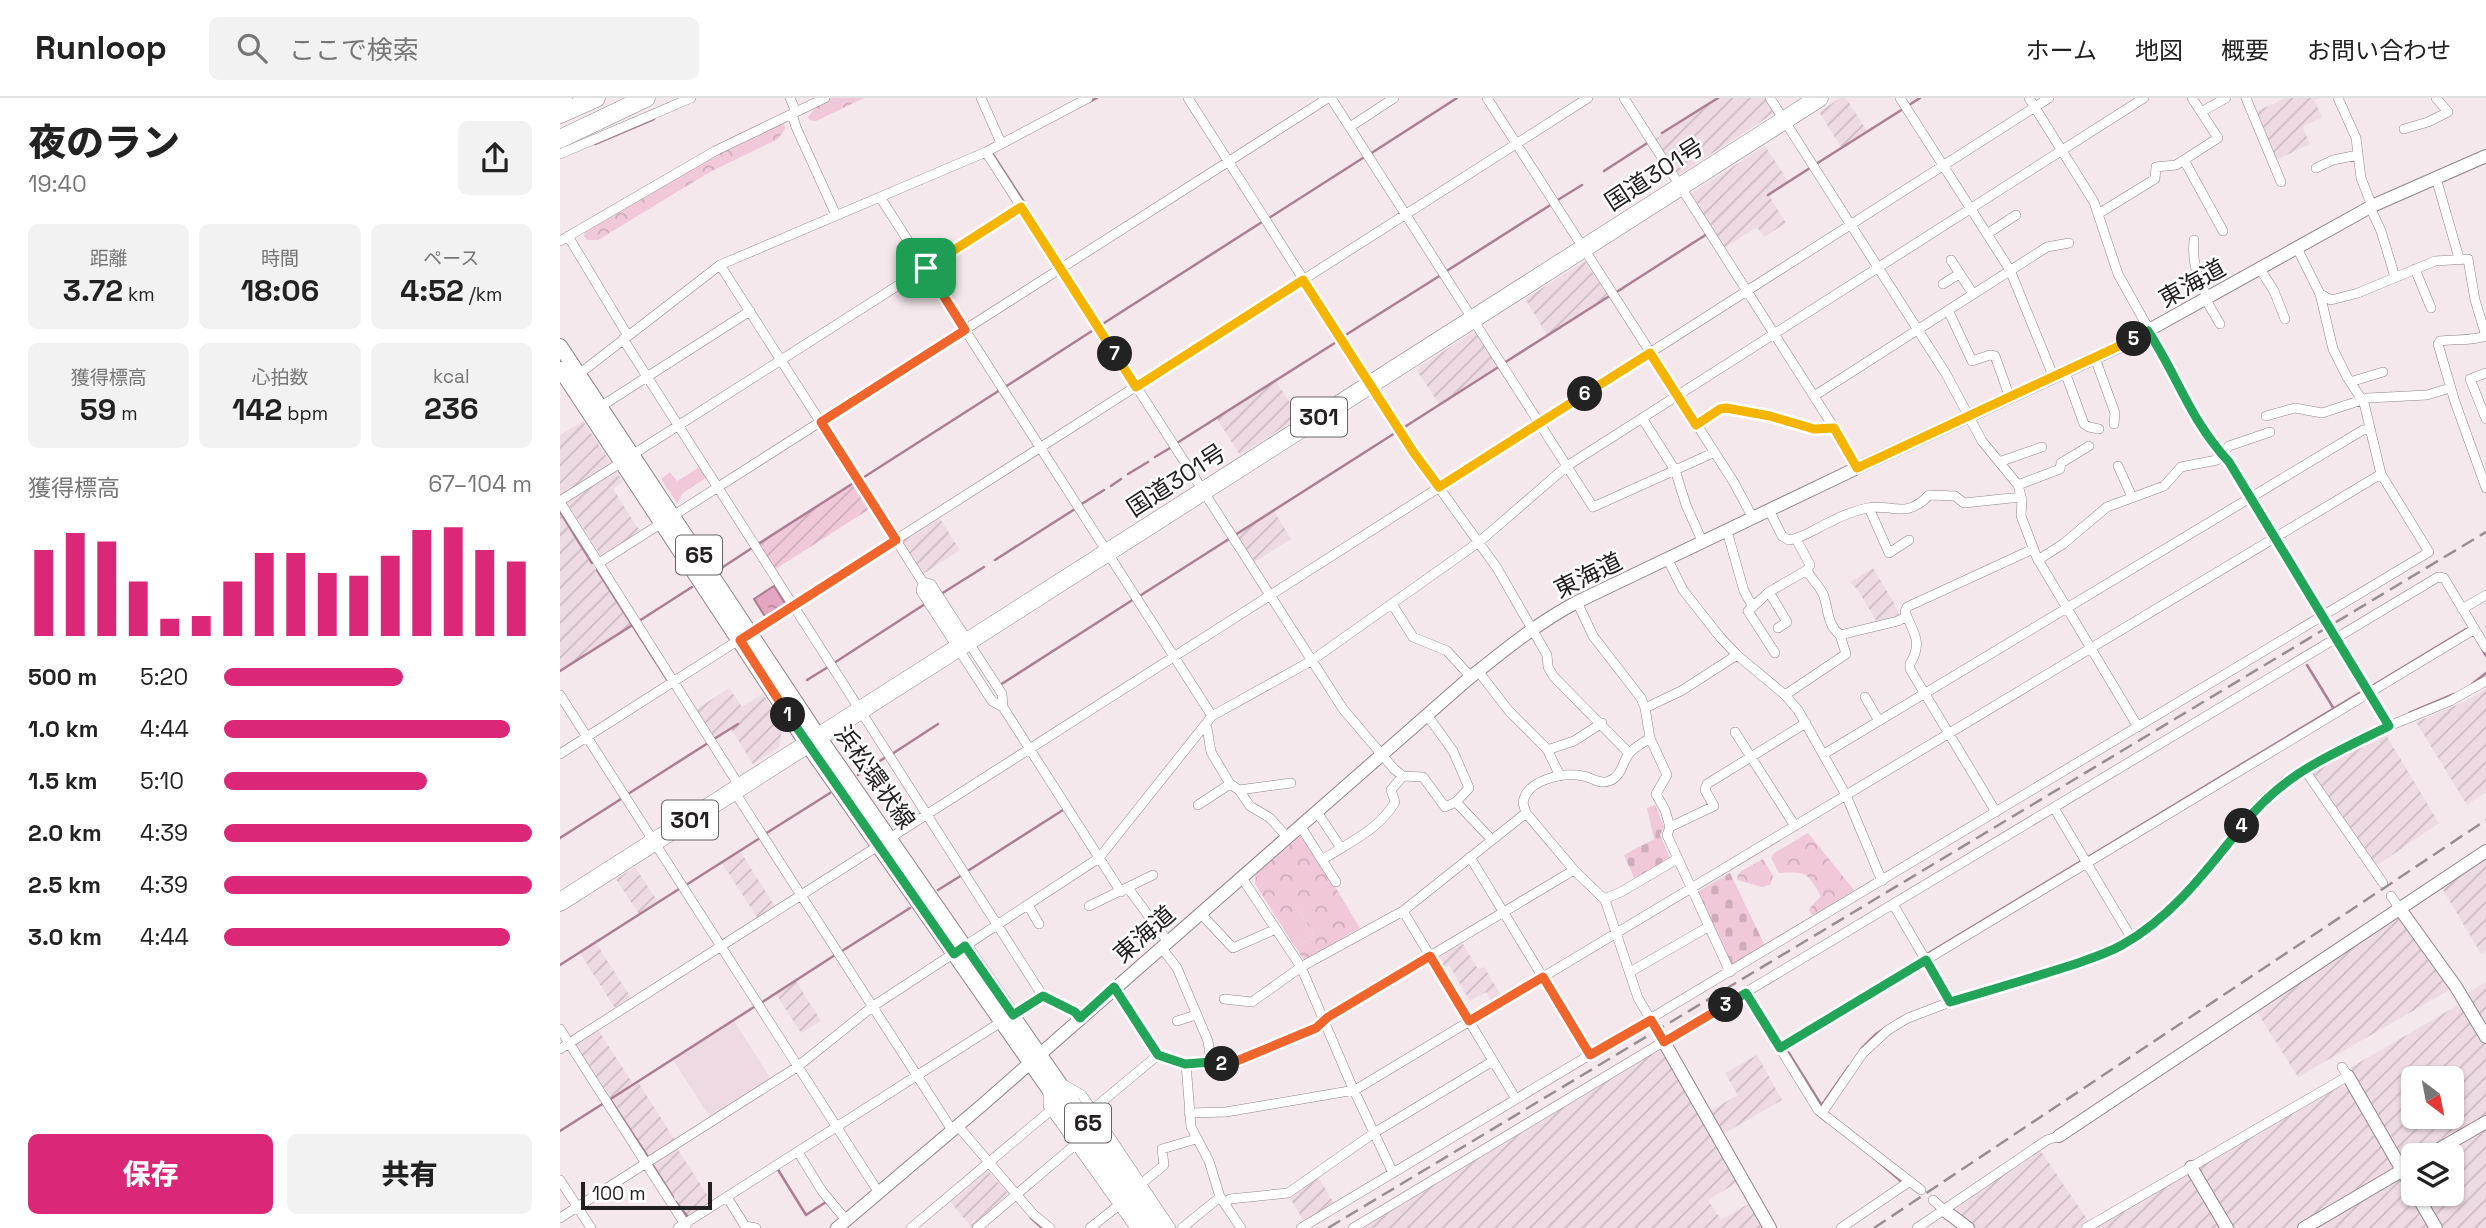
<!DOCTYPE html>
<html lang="ja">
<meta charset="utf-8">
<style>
:root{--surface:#fff;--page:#f2f2f2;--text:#222;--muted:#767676;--line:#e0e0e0;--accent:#db2777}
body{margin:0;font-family:"Space Grotesk","Noto Sans JP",sans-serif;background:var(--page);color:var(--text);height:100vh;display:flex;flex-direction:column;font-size:26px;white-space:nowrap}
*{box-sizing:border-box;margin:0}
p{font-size:23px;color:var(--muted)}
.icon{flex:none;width:38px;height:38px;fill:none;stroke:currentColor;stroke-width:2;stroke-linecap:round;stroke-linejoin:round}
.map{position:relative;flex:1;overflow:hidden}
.details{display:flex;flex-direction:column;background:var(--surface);width:560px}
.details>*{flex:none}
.needle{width:46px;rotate:148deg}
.tools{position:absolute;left:1841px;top:968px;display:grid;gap:14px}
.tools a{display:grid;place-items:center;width:63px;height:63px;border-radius:10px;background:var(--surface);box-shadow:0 2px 5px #0004;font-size:35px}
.scale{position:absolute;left:21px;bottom:18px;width:131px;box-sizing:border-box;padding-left:7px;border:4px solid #242022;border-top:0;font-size:19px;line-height:24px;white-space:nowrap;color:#242022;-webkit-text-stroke:5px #fff;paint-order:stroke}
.pin{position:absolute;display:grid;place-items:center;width:60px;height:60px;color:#fff;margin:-30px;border-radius:14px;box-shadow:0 4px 10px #0006}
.km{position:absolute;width:35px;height:35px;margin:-18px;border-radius:50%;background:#222;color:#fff;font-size:19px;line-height:35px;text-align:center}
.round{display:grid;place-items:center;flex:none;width:74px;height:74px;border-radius:10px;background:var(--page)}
.overview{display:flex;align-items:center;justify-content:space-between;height:119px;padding:0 28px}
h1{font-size:38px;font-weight:800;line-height:52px}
.figures{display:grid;grid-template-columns:repeat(3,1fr);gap:10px;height:119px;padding:7px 28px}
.figures div{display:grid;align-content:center;border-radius:10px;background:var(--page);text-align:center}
.figures b{font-size:30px;font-weight:800}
.figures small{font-size:19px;font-weight:400}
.figures p{font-size:19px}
.chart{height:196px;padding:14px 28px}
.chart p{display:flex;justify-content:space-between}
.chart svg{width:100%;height:126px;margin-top:7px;stroke:var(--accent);stroke-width:6}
.cta{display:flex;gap:14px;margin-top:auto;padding:14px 28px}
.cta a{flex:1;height:80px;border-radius:10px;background:var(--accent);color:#fff;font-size:28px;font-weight:800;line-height:80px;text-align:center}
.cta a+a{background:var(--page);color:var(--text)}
ul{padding:0 28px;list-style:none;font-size:23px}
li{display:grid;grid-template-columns:112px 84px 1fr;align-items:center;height:52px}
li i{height:18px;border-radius:9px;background:var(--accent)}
header{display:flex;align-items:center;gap:42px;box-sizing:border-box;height:98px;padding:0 35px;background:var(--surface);border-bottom:2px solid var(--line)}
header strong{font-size:33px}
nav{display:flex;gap:38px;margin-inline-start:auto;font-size:24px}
.search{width:490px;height:63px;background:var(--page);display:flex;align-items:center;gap:18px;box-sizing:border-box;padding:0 24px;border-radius:10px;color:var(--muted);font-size:26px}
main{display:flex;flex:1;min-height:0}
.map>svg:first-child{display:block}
</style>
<header>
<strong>Runloop</strong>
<div class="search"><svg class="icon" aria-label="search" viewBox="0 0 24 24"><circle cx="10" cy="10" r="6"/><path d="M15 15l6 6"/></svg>ここで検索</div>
<nav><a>ホーム</a><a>地図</a><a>概要</a><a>お問い合わせ</a></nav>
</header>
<main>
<section class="details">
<div class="overview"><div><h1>夜のラン</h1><p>19:40</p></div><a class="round"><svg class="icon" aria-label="share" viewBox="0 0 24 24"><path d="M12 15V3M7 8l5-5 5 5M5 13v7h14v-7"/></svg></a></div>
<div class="figures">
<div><p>距離</p><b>3.72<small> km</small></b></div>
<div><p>時間</p><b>18:06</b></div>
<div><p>ペース</p><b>4:52<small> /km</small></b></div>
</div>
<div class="figures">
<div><p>獲得標高</p><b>59<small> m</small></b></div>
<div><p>心拍数</p><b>142<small> bpm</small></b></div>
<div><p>kcal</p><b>236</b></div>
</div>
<div class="chart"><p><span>獲得標高</span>67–104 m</p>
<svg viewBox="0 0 160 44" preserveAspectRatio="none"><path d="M5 44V14M15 44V8M25 44V11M35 44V25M45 44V38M55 44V37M65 44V25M75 44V15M85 44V15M95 44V22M105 44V23M115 44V16M125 44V7M135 44V6M145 44V14M155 44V18"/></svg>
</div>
<ul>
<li><b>500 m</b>5:20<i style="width:58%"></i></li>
<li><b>1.0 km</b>4:44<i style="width:93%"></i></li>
<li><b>1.5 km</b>5:10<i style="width:66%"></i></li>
<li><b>2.0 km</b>4:39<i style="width:100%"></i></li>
<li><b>2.5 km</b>4:39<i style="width:100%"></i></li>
<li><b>3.0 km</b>4:44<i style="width:93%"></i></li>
</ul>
<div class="cta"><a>保存</a><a>共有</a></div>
</section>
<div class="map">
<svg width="1926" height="1130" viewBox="0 0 1926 1130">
<defs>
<pattern id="industrial-furrows" width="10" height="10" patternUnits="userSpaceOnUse" patternTransform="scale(1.75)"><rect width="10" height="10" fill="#eedae3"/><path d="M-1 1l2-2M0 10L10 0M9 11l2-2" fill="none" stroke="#ccbbc2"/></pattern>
<pattern id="forest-crowns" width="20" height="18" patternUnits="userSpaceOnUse" patternTransform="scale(1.75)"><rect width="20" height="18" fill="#f0c8da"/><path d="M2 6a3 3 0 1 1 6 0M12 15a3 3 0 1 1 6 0" fill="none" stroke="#ceacbb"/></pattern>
<pattern id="cemetery-stones" width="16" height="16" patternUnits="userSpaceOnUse" patternTransform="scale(1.75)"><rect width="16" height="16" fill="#f0c8da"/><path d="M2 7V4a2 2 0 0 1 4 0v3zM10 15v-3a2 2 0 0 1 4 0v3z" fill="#ceacbb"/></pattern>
<pattern id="garden-furrows" width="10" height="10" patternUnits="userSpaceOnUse" patternTransform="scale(1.75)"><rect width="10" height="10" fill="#f0c8da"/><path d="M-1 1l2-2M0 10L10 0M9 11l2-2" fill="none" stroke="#ceacbb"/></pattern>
<pattern id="water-ripples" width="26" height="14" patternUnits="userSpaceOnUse" patternTransform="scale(1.75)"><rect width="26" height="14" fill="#e5a6c4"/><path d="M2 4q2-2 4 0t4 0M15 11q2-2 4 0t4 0" fill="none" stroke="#b9879f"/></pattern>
</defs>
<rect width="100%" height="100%" fill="#f4e8ed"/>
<path fill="#eedae3" d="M174 923 211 981 150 1019 113 962Z"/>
<path fill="url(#industrial-furrows)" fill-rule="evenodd" d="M1159 0H1207L1216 14 1117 78 1094 42Z
M1280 0H1286L1307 33 1281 49 1259 14Z
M1726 0H1760L1754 2 1762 19 1742 29 1750 46 1716 62 1695 14Z
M1205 48 1228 83 1208 96 1226 125 1204 139 1197 129 1163 151 1129 97Z
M1025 163 1048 198 987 237 965 201Z
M916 232 939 267 879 306 856 271Z
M716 283 739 319 680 357 657 321Z
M23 323 52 367 0 400V337Z
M55 372 63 384 53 391 81 435 41 458 7 405V402Z
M714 413 731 441 693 465 675 438Z
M0 417 71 527 0 573Z
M378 418 400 452 362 477 340 442Z
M1313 470 1333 503 1340 519 1318 526 1298 492 1290 484Z
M169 590 182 609 203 596 223 627 219 649 193 666 171 631 178 625 152 642 134 613Z
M1926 591V694L1907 707 1856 624 1908 602Z
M1826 637 1879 725 1816 768 1752 677 1753 673Z
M180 753 216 810 198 821 162 765Z
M1926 761V853L1921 856 1882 790Z
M75 769 98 804 79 816 56 781Z
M1836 820 1840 821 1891 891 1738 979 1697 914Z
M901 843 918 871 924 869 942 899 932 904 926 894 910 903 889 867 882 871 876 861 877 857Z
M36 845 72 901 56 912 20 855Z
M236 883 261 923 241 935 216 896Z
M1926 884V1130H1883L1863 1096H1892V1057H1853V1079L1790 970 1910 900 1907 895ZM1853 980H1892V1018H1853Z
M37 930 73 986 48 1001 13 946Z
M1100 949 1178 1084 1148 1102 1161 1122 1190 1105 1204 1130H797Z
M1197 957 1222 1002 1163 1036 1150 1013 1178 997 1165 975Z
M78 984 115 1042 89 1058 52 1001Z
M1779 987 1787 990 1869 1130H1534Z
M117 1050 151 1103 127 1118 93 1065Z
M1480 1052 1529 1124 1518 1130H1416L1396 1115V1109Z
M427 1072 450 1098 412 1130 390 1104Z
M757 1077 775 1107 745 1125 728 1097Z"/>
<path fill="#f0c8da" d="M141 368 146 380 123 395 117 405 101 381 110 374 117 383Z
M726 792 753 835 752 839 742 845 736 840 731 841V843L707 804Z"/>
<path fill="url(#forest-crowns)" d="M271 0H304L256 23 250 22 248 19 257 8Z
M222 25 226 30 218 41 150 74 38 142H27L24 138 26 132 156 55Z
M1248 735 1294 792 1254 817 1251 816 1249 811 1261 798C1246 773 1247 774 1219 775L1211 760 1214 755Z
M741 737 745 739 800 830 744 862 731 843V839H735L742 845 752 839 753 835 738 811 717 820 695 786 696 775Z
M1203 761 1213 778 1210 787 1202 789 1178 782 1177 779 1180 774Z"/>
<path fill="url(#cemetery-stones)" d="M1095 707 1104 729 1100 737 1110 760 1075 782 1064 757 1094 741 1087 710Z
M1170 775 1205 848 1172 867 1139 796V793Z"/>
<path fill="url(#garden-furrows)" d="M295 385 311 410 214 472 198 447Z"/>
<path fill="url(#water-ripples)" stroke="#ab7e93" stroke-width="2" d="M214 488 226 507 206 520 194 501Z"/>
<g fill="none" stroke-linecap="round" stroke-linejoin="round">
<path stroke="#ab7e93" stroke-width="2.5" d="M529 4 537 0
M1349 7 1360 0
M1102 35 1158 0
M35 46 94 21
M432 55 464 104
M810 56 897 0
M1256 66 1343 11
M1044 73 1089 44
M1208 97 1250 70
M996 103 1022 87
M466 108 483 134
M709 120 806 58
M885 174 992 106
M1055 195 1147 136
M541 227 702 124
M784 238 881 177
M944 265 1048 199
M445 289 535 231
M843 330 940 268
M617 345 778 243
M595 359 610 350
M568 376 588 364
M301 381 440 292
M551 388 561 381
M520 407 544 392
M0 414 32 465
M675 437 835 335
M198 446 295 384
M435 462 515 411
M160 471 192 450
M37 472 108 583
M381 496 424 469
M578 499 669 441
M79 523 132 489
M1922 551 1926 558
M274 565 365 506
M1747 567 1774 611
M0 573 71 528
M247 582 268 569
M1912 586 1926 575
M440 587 574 501
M1812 588 1906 531
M1849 615 1894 596
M154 641 178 626
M332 656 378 626
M1741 668 1785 646
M298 677 326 659
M1713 688 1724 679
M68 696 148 645
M205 736 270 695
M0 740 61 701
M1528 759 1801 594
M406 774 503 712
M126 787 200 740
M378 792 402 777
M282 853 350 810
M1367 856 1521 763
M0 867 119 791
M201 905 275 857
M1224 942 1361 859
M1301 951 1316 936 1342 919
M1227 952 1262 1008
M50 1001 88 1059
M49 1002 194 909
M1261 1008 1289 968
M1257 1016 1267 1024
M0 1033 44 1005
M1314 1060 1343 1085
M92 1066 113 1099
M217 1070 246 1117 266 1104 268 1106
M116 1104 128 1119
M471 1120 482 1130"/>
<g stroke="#90858a" stroke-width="10">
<path id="street" d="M230 0 236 14
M421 0 441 45
M628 0 854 355 937 470 987 557 988 569 994 579 1069 655
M771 0 1033 409 1153 355
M927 0 1173 383 1193 420
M1064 0 1271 325 1297 370
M1210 0 1386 276 1422 343 1458 387 1462 402 1461 418 1477 460 1578 629
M1340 0 1450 172 1494 280
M1469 0 1534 104 1558 176 1602 255 1631 314 1654 348 1669 364 1829 628
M1686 0 1721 84
M1778 0 1796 40 1801 80 1812 108
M1641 14 1666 0
M232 16 236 29 276 117
M790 29 834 0
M1844 31 1868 24 1888 14 1876 0
M426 54 783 611 834 671 843 678 863 679 885 709 896 704 932 742
M0 56 131 0
M1624 62 1663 133
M1756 70 1773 62 1798 57
M1876 80 1899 160
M320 99 652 618
M1810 109 1821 133 1835 179
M1538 116 1595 81 1596 69 1616 67 1658 40 1632 0
M1427 136 1456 117
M8 138 68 238
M1634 142C1632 164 1637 181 1648 200
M0 143 155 53 265 0
M1391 162 1413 196
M160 167 396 536
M1700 171 1714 193 1725 221
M1855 171 1871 210
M1383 186 1399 176
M1760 196 1771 202 1798 195 1875 163 1908 161 1915 202 1926 238
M1646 202 1660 226
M1388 212 1412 263 1430 257 1435 258 1450 300
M1926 238C1912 243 1895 241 1880 243L1878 246 1895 304 1926 390
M63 241 484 900 515 914 520 920
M1535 260 1555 315 1554 326
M1505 274 1524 326 1529 329 1539 331
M1926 275 1910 281 1926 321
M19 276 160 167 426 54 528 0
M1790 284 1823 274
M1254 298 1487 149 1509 145
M40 309 190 213
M1706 318 1735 310 1762 315 1808 300 1867 297 1890 290
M1082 320 1115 372 1126 407 1143 445
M1136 327 1160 311 1166 310 1210 318 1254 331 1274 330
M72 357 461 109
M1439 364 1482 349
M1558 368 1572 399
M1458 387 1500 371 1501 365 1529 348
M0 403 62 364
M0 404 180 689
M1309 410 1329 455 1349 442
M1209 412 1222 438 1229 442C1244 440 1256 430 1270 424 1281 418 1294 413 1307 410 1330 405 1346 422 1369 397L1395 398 1404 405 1461 399
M1167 433 1184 493 1193 509
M1108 462 1123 492 1160 539 1177 557 1225 597 1238 612 1286 697 1322 783
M1478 462 1503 446 1547 409 1604 388 1621 369 1657 362 1669 348 1710 334
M39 465 768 0
M363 484 371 486 442 596 443 609 432 603 361 493Z
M1209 494 1227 524 1218 530
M1017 504 1033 538 1081 600 1085 610 1090 640 1107 677 1096 696 1105 712 1110 729
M832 506 853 539 887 553 911 579
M1902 511 1926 497
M1280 537 1338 523 1347 518
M1215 555 1188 513 1209 494 1247 472 1250 467 1236 441
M918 573 949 613 987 651 1000 678
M0 597 319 1095
M1225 597 1286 556 1280 537C1266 526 1269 510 1263 496 1259 487 1251 481 1247 472
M1305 599 1319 623
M441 606 561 794
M1085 610 1121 593 1177 557
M867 617 893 653 909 690 896 704
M644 628 647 630 651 654 670 686 679 692 690 708 710 720 728 740
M1175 634 1235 728
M1090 640C1083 645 1073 650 1068 657 1062 666 1061 679 1049 683 1040 687 1031 679 1023 678 1002 674 966 682 963 705L966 715 1014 772 1045 802 1078 900 1104 944
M987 652 1014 643 1042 625
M0 656 1028 0
M1264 656 1803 332 1810 331
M1744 671 1823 785
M679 692 731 685
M174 693 392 1032
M638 707 670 686
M1494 710 1572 841
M757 714 781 750
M1436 714 1350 571V566C1363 544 1354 536 1345 514L1347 509 1473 451
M741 729 762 762C787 746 821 730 835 704L831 692 843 678
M330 740 1489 0
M910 759 1030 957
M762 762 776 784
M682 780 741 869 791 986 833 1075
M568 790 608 844
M1831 798 1840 811
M1044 801 1061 794 1117 761
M1333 806 1390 904
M468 807 479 826
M529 808 593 777
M843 813 956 1001
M641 816 673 850 716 831
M601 849 617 870 648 943 651 964
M1070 874 1148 829
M1170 874 1107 737 1110 729 1154 708 1145 692 1147 686 1246 625
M554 889 583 931 595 954 603 960 626 966 651 964 667 967 756 930 768 919 1014 772
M1186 895 1258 1012 1361 1092
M664 901 692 904 741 869 843 813 966 715
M453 917 483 898
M617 923 636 917
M0 931 126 1128
M1220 950 1915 531
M0 951 318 748
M626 966 631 1029 649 1063 660 1099 681 1130
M505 987 522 997 611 1130
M488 991V1008L575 1130
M532 1012 598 957
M629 1015 666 1014 795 992 1821 376
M1262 1015 1303 955 1328 932 1348 920 1390 904 1464 883 1561 848 1597 823 1623 800 1705 700 1735 676 1829 628 1890 603 1926 583
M398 1028 473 1116 490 1130
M238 1054 262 1093 286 1122
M0 1082 31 1130
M581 1086 604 1067 602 1051 636 1041
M167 1099 185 1128 196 1130
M1373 1102 1384 1112
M664 1105 670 1101 728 1095 814 1035 933 963
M0 1120 237 969 312 909 539 760 652 618 751 563 919 444 1007 368 1584 0
M118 1130 441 924
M351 1130 491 1012
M417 1130 516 1046
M530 1130 559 1107
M622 1130 660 1099
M741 1130 1869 454 1821 376 1804 305 1787 279 1773 251 1760 196 1737 150
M793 1130 1878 479 1884 480 1926 550
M1281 1130 1350 1083
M1357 1130 1487 1042 1499 1038
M1526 1130 1788 978 1782 969"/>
</g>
<g stroke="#90858a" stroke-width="14">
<path id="secondary" d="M1840 811 1896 889 1926 939
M1104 944 1210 1130
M1788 978 1853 1091
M1499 1038 1926 753
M1869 1057 1926 1024
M1631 1069 1667 1130
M1856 1096 1876 1130
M1384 1112 1408 1130
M277 1130 421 1008 907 582C942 554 977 525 1017 504L1297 370 1562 247 1812 108 1926 58
M1744 1130 1853 1066"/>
</g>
<g stroke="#90858a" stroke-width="16">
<path id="primary" d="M0 248 259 639 600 1130
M0 271 247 646 586 1130"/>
</g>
<g stroke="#90858a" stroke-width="19">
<path id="highway" d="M0 1 3 0
M0 16 36 0
M0 41 86 0
M0 804 1259 0"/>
</g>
<use href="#street" stroke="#fff" stroke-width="9"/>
<use href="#secondary" stroke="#fff" stroke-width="12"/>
<use href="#primary" stroke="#fff" stroke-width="14"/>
<use href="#highway" stroke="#fff" stroke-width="18"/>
<path stroke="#968e91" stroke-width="2.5" stroke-dasharray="14 7" stroke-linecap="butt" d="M768 1130 1926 434
M1314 1130 1926 722"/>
</g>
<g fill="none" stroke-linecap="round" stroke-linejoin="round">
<g stroke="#fff" stroke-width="14">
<path id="split-1" d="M228 617 180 542 336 442 261 324 405 232 366 170"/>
</g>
<g stroke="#fff" stroke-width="14">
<path id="split-2" d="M228 617 394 856 405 848 453 917 483 898 515 914 520 920 554 889 598 957 625 966 651 964 662 966"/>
</g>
<g stroke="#fff" stroke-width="14">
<path id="split-3" d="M662 966 667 967 756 930 768 919 870 858 909 923 983 879 1030 957 1091 922 1104 944 1166 907"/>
</g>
<g stroke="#fff" stroke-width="14">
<path id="split-4" d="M1166 907 1186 895 1220 950 1366 862 1390 904C1431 892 1471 880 1512 867 1529 861 1546 856 1562 847 1612 819 1647 772 1682 728"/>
</g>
<g stroke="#fff" stroke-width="14">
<path id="split-5" d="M1574 241 1588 233C1618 279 1630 322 1669 364L1829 628C1769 658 1725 674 1682 728"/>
</g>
<g stroke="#fff" stroke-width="14">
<path id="split-6" d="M1025 296 1090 255 1136 327 1160 311 1166 310 1210 318 1254 331 1274 330 1297 370 1574 241"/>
</g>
<g stroke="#fff" stroke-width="14">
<path id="split-7" d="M555 256 576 289 743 182 854 355 879 389 1025 296"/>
</g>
<g stroke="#fff" stroke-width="14">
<path id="split-8" d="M366 170 461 109 555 256"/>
</g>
<use href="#split-1" stroke="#f0652b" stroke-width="9"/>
<use href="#split-2" stroke="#22a559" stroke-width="9"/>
<use href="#split-3" stroke="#f0652b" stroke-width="9"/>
<use href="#split-4" stroke="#22a559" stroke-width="9"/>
<use href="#split-5" stroke="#22a559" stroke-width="9"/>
<use href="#split-6" stroke="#f5b400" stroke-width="9"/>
<use href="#split-7" stroke="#f5b400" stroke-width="9"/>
<use href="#split-8" stroke="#f5b400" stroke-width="9"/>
</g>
<g text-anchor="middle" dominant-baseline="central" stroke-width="5" stroke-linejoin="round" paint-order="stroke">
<g fill="#fff" stroke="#666364" stroke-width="2">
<rect x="731" y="299.5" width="56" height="39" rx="5"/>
<rect x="116" y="437.5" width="46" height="39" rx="5"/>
<rect x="102" y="702.5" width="56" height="39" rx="5"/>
<rect x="505" y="1005.5" width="46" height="39" rx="5"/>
</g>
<g font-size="23" font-weight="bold" fill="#242022">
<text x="759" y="319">301</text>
<text x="139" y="457">65</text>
<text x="130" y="722">301</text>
<text x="528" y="1025">65</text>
</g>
<g font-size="24" fill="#242022" stroke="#fff">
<text transform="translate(1094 76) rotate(-33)">国道301号</text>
<text transform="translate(1632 185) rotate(-29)">東海道</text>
<text transform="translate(616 382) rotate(-33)">国道301号</text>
<text transform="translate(1028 477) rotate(-26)">東海道</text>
<text transform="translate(315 679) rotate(55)">浜松環状線</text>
<text transform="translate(584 836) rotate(-41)">東海道</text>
</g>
</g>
</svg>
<div class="tools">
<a><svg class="needle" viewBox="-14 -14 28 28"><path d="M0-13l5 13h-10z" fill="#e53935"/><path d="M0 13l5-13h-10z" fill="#767676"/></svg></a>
<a><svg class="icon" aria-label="layers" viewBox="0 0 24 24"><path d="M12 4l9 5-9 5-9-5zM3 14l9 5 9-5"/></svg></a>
</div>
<div class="scale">100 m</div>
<div class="pin" style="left:366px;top:170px;background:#1e9e55"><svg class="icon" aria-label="arrive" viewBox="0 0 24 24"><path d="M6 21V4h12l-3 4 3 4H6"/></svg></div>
<b class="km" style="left:228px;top:617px">1</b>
<b class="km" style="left:662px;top:966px">2</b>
<b class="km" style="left:1166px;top:907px">3</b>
<b class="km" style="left:1682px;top:728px">4</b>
<b class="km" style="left:1574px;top:241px">5</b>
<b class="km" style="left:1025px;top:296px">6</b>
<b class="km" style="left:555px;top:256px">7</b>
</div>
</main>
